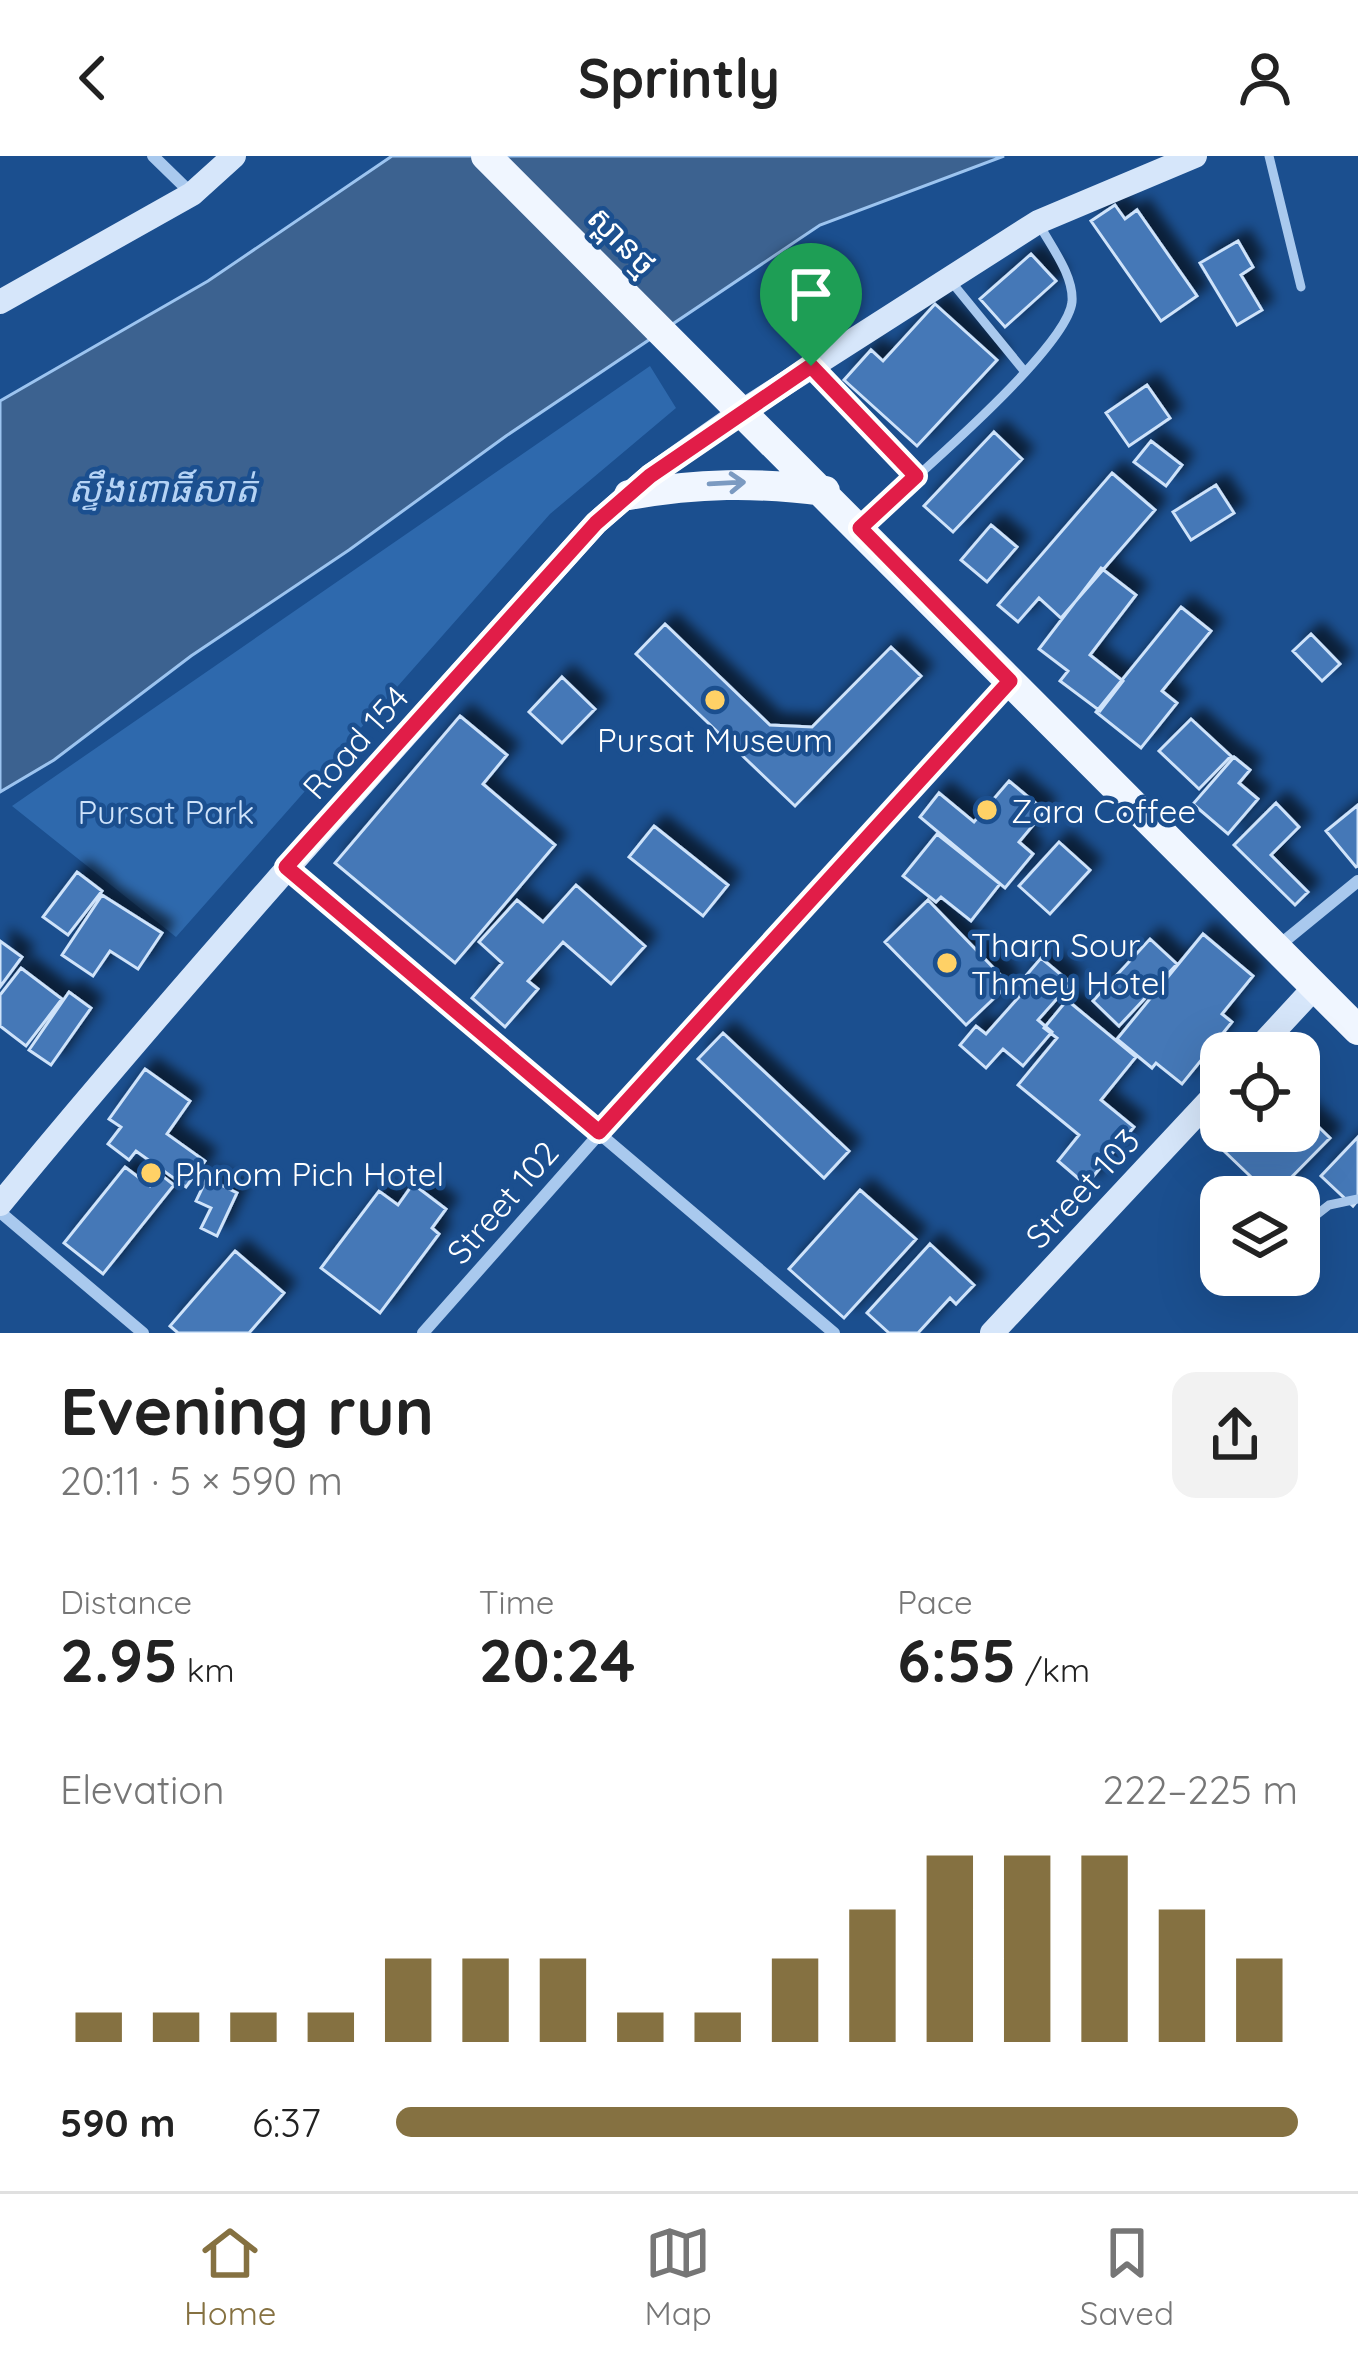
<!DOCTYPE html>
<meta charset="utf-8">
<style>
:root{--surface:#fff;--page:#f2f2f2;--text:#222;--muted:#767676;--line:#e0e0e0;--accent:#857141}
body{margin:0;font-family:Quicksand,"Noto Sans Khmer",sans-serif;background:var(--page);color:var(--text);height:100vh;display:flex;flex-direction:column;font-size:45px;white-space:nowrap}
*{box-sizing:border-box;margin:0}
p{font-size:39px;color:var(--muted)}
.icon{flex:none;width:66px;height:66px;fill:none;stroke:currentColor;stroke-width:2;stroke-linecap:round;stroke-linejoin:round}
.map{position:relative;height:1177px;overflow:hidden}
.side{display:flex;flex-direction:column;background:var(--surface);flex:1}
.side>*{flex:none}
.controls{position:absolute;left:1200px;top:876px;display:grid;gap:24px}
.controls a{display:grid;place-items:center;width:120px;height:120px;border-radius:24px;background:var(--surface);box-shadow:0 12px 48px #0002;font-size:60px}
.pin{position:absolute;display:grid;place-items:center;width:102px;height:102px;color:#fff;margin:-123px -51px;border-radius:50% 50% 50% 0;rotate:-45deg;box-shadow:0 0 12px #0007}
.pin .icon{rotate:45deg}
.round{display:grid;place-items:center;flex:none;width:126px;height:126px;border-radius:24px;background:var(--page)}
.headline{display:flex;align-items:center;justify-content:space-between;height:204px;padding:0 60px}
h1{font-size:66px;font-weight:800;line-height:90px}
.stats{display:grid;grid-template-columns:repeat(3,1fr);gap:18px;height:204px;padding:12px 60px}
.stats div{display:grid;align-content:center}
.stats b{font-size:60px;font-weight:800}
.stats small{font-size:33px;font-weight:400}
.stats p{font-size:33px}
.chart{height:336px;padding:24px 60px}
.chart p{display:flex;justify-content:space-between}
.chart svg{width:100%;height:216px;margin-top:12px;stroke:var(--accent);stroke-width:6}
ul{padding:0 60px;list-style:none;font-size:39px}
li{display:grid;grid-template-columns:192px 144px 1fr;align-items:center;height:90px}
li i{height:30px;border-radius:15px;background:var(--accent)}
header{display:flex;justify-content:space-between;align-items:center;height:156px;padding:0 60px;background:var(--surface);font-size:54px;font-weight:800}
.dock{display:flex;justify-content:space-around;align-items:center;height:168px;border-top:3px solid var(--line);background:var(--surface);font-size:33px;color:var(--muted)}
.dock a{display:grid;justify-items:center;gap:6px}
.dock .active{color:var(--accent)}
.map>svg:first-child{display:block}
</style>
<header><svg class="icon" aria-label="back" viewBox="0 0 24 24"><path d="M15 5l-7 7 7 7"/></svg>Sprintly<svg class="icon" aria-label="person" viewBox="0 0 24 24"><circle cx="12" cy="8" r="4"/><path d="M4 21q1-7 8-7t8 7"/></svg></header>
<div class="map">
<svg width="1358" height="1177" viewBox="0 0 1358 1177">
<defs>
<filter id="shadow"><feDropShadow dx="11" dy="-11" stdDeviation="6" flood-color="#0009"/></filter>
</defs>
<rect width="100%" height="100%" fill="#1b4f8f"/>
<path fill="#2e69ad" d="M650 210 676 252 550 358 176 781 12 650Z"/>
<path fill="#3c6290" stroke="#9cc4f0" stroke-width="3" d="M392 0H1004L820 69 506 280 349 394 191 500 54 604 0 636V245L208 125Z"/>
<path fill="#4478b7" stroke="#cfe3fa" stroke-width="3" filter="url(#shadow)" d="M1115 49 1125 63 1137 54 1197 140 1161 165 1091 65Z
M1238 85 1253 111 1241 119 1262 154 1237 169 1200 107Z
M1031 98 1056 125 1005 171 980 143Z
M935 148 997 204 917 290 844 224 871 194 883 205Z
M1147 229 1170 262 1129 290 1106 257Z
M994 276 1022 303 953 376 924 350Z
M1151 285 1182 309 1166 330 1134 306Z
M1112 317 1155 354 1061 462 1039 442 1018 466 998 449Z
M1216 329 1234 357 1191 384 1173 356Z
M991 369 1017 391 987 426 961 404Z
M1101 412 1136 439 1090 499 1123 525 1100 555 1060 525 1068 515 1039 493Z
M1181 451 1211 475 1162 535 1177 547 1141 592 1096 556Z
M665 468 770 569 812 571 891 491 921 520 795 650 636 498Z
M1311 478 1340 508 1322 525 1293 495Z
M562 521 595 553 562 587 529 556Z
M460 560 507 599 483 628 555 689 455 807 335 707Z
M1191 563 1231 600 1199 633 1159 595Z
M1234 601 1250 614 1239 627 1258 643 1228 678 1193 648Z
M1009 625 1045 655 1019 686 1033 698 1005 732 920 661 939 637 974 666Z
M1276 647 1299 671 1271 699 1308 736 1295 749 1234 689Z
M1358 649V710L1356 711 1326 675Z
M654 670 728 729 703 760 629 701Z
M937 678 1000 728 971 765 941 741 936 746 903 720Z
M1059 686 1090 714 1050 758 1019 730Z
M77 716 102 735 68 779 43 761Z
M576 729 645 790 611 828 563 786 528 825 538 833 505 871 472 842 502 807 479 786 517 744 543 766Z
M102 739 162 777 138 813 110 795 93 820 62 799Z
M928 744 1009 828 966 869 885 786Z
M1203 778 1253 820 1222 858 1232 866 1182 928 1156 907 1152 912 1117 883Z
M1150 783 1177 808 1119 870 1093 845Z
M0 785 22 801 0 831Z
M1041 802 1071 827 1038 864 1052 876 1023 910 1003 893 986 912 960 889 976 870 986 878 1025 834 1019 828Z
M21 812 62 843 26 890 0 870V839Z
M69 836 91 852 51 909 29 894Z
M1067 844 1136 901 1101 944 1134 971 1086 1029 1058 1005 1079 979 1018 929 1057 882 1044 872Z
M723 877 849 995 824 1022 698 903Z
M145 913 190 945 167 978 205 1005 186 1031 136 995 129 1004 108 988 121 971 109 963Z
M1299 952 1330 982 1272 1041 1224 995 1243 975H1299Z
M1358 981V1044L1353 1050 1321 1020Z
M125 1011 150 1030 160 1018 174 1029 103 1118 64 1087Z
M207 1022 237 1037 217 1080 201 1072 211 1052 196 1045Z
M413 1028 446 1053 432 1072 439 1078 380 1157 321 1112 379 1035 398 1049Z
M860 1034 916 1083 844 1162 789 1113Z
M930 1088 974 1129 956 1148 950 1142 918 1177H889L867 1157Z
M235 1095 284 1137 249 1177H178L170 1170Z"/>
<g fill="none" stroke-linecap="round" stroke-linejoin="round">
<path stroke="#a9c9ee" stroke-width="9" d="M1269 0 1301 131
M949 123 1025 216
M812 211 916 319
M864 368C906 329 1067 194 1072 146 1074 120 1052 92 1040 70
M1302 1070 1329 1049 1358 1043"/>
<path stroke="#a9c9ee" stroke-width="12" d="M153 0 191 37
M287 712 834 1177
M1276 792 1358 725
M0 1056 143 1177
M423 1177 600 977 1009 526"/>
<path stroke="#d6e6fa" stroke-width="24" d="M0 146 192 38 234 0
M1254 897 1315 831
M0 1048C192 815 394 592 596 367L650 320 744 254 1038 66 1195 0
M992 1177 1221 932"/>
<path stroke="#f0f6ff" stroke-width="30" d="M486 0 1358 874
M629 339C699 327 754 326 825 335"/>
</g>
<defs><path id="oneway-shaft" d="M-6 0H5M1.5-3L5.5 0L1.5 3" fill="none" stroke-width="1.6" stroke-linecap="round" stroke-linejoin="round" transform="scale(3)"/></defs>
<use stroke="#7b9ac1" href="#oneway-shaft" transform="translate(727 327) rotate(-3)"/>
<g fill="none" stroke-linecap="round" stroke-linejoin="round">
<g stroke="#fff" stroke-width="24">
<path id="route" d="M811 210 916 320 860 372 1010 525 599 976 286 711 596 367 650 320Z"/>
</g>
<use href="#route" stroke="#e11d48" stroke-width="15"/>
</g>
<g fill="#ffd166" stroke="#1b4f8f" stroke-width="4.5">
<circle cx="715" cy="544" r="12"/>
<circle cx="987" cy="654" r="12"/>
<circle cx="947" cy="807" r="12"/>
<circle cx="151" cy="1017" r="12"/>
</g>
<g text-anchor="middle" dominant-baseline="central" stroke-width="9" stroke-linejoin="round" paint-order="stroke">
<g font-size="33" fill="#fff" stroke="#1b4f8f">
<text transform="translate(623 84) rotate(45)">ស្ពានថ្ម</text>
<text transform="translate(355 586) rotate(-48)">Road 154</text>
<text transform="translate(1082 1032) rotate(-47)">Street 103</text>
<text transform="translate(502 1046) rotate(-49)">Street 102</text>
</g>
<g font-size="33" fill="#fff" stroke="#1b4f8f" text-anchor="start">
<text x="715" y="583" text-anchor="middle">Pursat Museum</text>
<text x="1011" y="654">Zara Coffee</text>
<text x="971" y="788">Tharn Sour<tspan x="971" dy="38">Thmey Hotel</tspan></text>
<text x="175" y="1017">Phnom Pich Hotel</text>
</g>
<g font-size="33" fill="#cfe3fa" stroke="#1b4f8f">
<text x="166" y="655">Pursat Park</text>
</g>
<g font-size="36" font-style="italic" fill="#b5d3f5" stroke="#1b4f8f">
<text x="163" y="332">ស្ទឹងពោធិ៍សាត់</text>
</g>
</g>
</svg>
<div class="controls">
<a><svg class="icon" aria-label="locate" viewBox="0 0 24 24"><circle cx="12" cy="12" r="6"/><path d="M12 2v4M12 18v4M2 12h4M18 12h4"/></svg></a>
<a><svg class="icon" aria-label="layers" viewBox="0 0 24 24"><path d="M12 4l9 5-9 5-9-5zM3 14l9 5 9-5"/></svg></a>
</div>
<div class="pin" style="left:811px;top:210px;background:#1e9e55"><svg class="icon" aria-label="arrive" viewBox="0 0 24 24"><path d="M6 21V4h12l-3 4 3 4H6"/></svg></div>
</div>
<section class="side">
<div class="headline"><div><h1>Evening run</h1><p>20:11 · 5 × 590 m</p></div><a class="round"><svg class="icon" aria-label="share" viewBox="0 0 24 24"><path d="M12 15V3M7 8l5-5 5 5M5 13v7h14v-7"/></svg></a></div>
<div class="stats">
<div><p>Distance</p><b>2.95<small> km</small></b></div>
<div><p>Time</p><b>20:24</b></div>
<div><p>Pace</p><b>6:55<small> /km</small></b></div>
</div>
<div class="chart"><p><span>Elevation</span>222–225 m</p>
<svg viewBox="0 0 160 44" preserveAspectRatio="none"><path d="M5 44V38M15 44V38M25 44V38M35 44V38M45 44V27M55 44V27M65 44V27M75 44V38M85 44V38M95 44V27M105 44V17M115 44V6M125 44V6M135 44V6M145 44V17M155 44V27"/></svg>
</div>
<ul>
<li><b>590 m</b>6:37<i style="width:100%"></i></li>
</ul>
</section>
<nav class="dock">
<a class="active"><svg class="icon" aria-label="home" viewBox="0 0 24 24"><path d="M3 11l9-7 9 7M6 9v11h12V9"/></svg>Home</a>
<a><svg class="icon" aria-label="map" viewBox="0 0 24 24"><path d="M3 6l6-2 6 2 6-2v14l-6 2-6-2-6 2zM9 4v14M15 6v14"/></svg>Map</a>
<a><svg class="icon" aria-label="saved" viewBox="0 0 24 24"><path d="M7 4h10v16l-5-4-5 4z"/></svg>Saved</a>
</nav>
